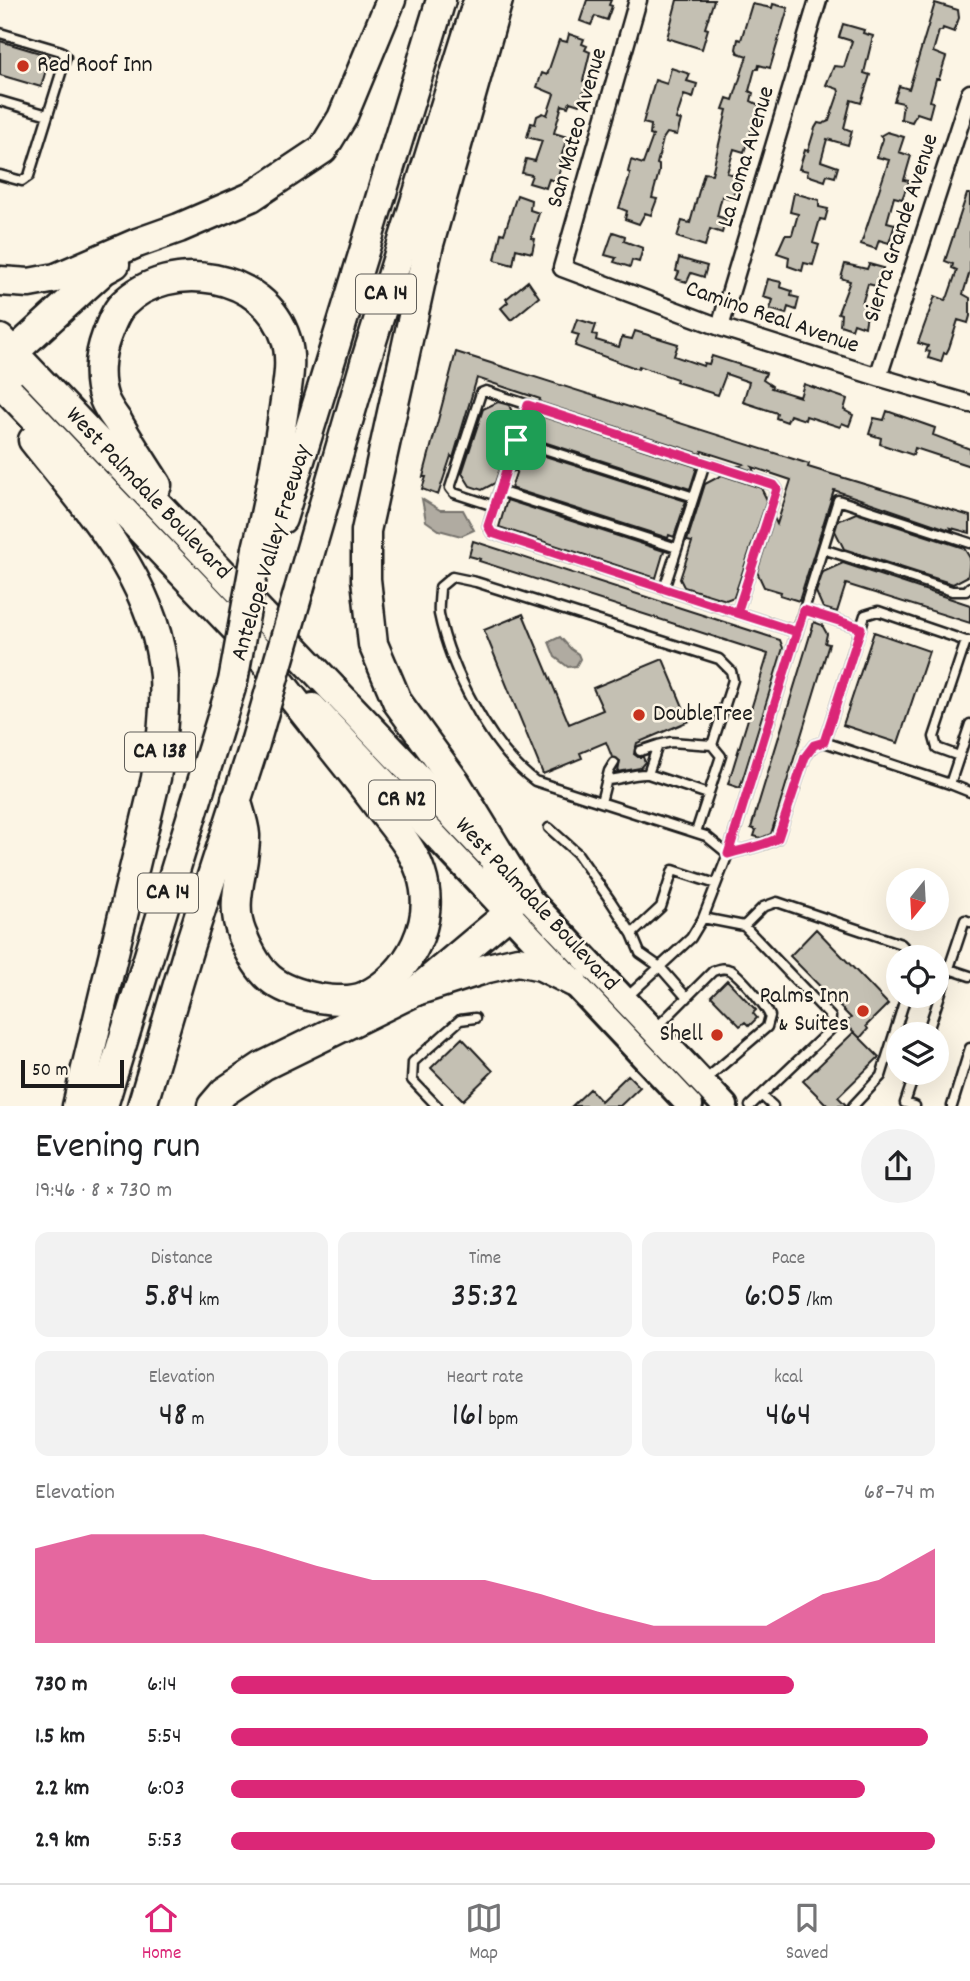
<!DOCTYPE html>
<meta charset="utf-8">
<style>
:root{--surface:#fff;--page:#f2f2f2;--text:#202124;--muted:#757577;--line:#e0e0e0;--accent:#db2777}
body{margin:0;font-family:Dekko,sans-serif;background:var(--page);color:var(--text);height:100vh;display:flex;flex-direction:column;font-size:26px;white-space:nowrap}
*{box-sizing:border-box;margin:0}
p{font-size:23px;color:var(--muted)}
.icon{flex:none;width:38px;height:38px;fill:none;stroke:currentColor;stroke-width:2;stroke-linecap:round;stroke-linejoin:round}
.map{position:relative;height:1106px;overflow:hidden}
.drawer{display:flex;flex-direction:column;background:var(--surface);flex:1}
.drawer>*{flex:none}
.needle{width:46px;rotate:198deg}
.buttons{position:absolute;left:886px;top:868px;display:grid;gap:14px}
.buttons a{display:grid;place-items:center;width:63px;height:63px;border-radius:50%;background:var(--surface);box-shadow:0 7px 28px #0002;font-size:35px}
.scale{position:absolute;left:21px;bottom:18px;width:103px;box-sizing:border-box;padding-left:7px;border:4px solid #1c1c1c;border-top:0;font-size:19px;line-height:24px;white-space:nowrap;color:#1c1c1c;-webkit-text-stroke:5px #fcf5e5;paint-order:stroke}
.pin{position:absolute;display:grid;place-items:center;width:60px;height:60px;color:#fff;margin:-30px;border-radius:14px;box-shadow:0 4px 10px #0006}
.round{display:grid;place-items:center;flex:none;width:74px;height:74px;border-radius:37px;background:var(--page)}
.summary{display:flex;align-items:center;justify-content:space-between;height:119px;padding:0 35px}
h1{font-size:38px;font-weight:600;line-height:52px}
.metrics{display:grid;grid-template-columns:repeat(3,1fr);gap:10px;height:119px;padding:7px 35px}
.metrics div{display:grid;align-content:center;border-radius:14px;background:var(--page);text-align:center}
.metrics b{font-size:35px;font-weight:600}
.metrics small{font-size:19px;font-weight:400}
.metrics p{font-size:19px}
.chart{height:196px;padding:14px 35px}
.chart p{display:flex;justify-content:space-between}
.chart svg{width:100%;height:126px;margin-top:7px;fill:var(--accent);opacity:.7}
ul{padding:0 35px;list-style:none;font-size:23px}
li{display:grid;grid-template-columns:112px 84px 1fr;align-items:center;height:52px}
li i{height:18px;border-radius:9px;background:var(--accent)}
.tab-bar{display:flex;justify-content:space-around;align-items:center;height:98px;border-top:2px solid var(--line);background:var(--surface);font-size:19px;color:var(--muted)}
.tab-bar a{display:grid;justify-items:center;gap:4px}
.tab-bar .selected{color:var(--accent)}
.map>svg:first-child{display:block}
</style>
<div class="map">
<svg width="970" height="1106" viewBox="0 0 970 1106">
<rect width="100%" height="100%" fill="#fcf5e5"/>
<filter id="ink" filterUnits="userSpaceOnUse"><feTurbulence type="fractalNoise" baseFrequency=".0143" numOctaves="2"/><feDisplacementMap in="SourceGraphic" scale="14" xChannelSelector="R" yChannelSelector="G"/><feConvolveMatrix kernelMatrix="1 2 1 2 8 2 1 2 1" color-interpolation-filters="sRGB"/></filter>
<g filter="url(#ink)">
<path fill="#b0aba1" stroke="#75726c" stroke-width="2" d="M422 499 440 510H463L474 530 461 536 439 530 426 521Z
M560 637 571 649 578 654 580 659 576 666 568 667 555 657 549 642Z"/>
<path fill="#c4c0b3" stroke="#1c1c1c" stroke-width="2" d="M587 0H611L609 5 612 6 607 20 595 16 591 25 580 21Z
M677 0H714L705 28 708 29 702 49 667 38Z
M935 3 958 10 959 18 954 32 943 28 942 31H939L933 52 946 57 939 79H936L930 101 933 102 929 117 917 113 912 122 901 119 903 103 894 101 899 86 909 89Z
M752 4 772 8 773 4 788 8 770 68 759 65 758 69H755L749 91 753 93 751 101 759 105 758 111 744 152 734 149 727 173 739 176 732 199 722 196 717 216 726 219 722 233 710 229 705 246 677 237 682 221 690 223 704 173 712 174 727 110 723 109 727 98 733 100 747 56 738 53 736 49 738 39 741 40Z
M843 24 864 30 863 33 873 36 864 73 870 75 861 103 851 100 844 128 852 131 848 145 827 139 821 161 838 167 835 177 827 175 825 181 807 175 808 171 799 169 805 150 808 151 815 128 818 123 822 124 829 121 839 92 838 89 826 85 834 66 844 67 852 41 839 37Z
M569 34 584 39 582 44 587 46 585 50 590 52 583 81 587 82 579 105 570 102 568 107 562 105 554 133 567 137 560 161 563 162 556 181 549 179 546 188 529 183 532 175 522 173 526 159 535 161 542 141 527 137 531 123 535 124 537 116 543 113 547 115 554 94 537 87 542 73 547 75 559 40 567 42Z
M0 41 50 56 41 87 0 75Z
M671 68 690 74 687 81 697 84 693 98 684 95 676 119 681 120 677 135 667 133 663 139 657 164 659 165V172L652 198 657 199 651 215 645 213 639 224 625 219 627 211 619 208 629 179 630 173 628 172 631 160 643 164 653 136 650 135 651 125 643 123 655 80 667 84Z
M887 132 904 137 899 152 911 156 904 180 909 181 902 199 894 197 887 222 895 224 889 243 879 240 876 249 861 244 889 160 877 157 883 139 880 136Z
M794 193 819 200V207L828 209 825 220 820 219 813 243 819 245 813 265 804 263 802 271 788 266 789 257 777 253 785 235H792L798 214 790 212Z
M967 194H970V271L963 294 970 298V316L968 323 958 320 949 348 946 354 944 353 941 362 928 358 930 352 926 351 928 346 918 343 935 296 945 300 948 296 957 270 952 268 953 264 945 261Z
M517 195 531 200 530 210 539 213 531 238 535 239 532 253 516 249 513 265 495 260 501 233 504 234Z
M613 232 625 236 624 241 643 248 639 262 632 260 630 267 614 262 616 258 605 255Z
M679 258 707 266 704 277 691 273 687 282 676 279 679 272 676 271Z
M845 264 867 269 869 264 883 268 876 286 868 284 862 304 868 308 865 327 854 323 852 329 840 325 841 314 838 313 850 281 841 278Z
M768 279 781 282 780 287 792 291 791 296 799 298 796 310 788 307 786 314 770 309 773 300 763 297Z
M528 281 539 297 511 320 501 308 508 302 506 299Z
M577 319 596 325 593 334 597 335 596 340 619 347 622 337 632 339 635 331 678 344 674 356 703 366 704 363 709 364 712 356 766 373 763 380 772 386 771 388 800 397 804 384 847 399 844 410 853 415 849 426 842 423 840 427 806 416 805 420 790 415 787 422 776 418 777 413 743 402 749 382 726 374 718 395 676 382 677 379 639 366 638 369 575 346 579 335 572 333Z
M456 352 809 464 808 467 970 516V533L951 528 953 531 834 490 799 601 780 595 781 592 764 587 757 572 774 518 777 524 791 480 752 467 754 472 738 466 743 464 702 451 701 454 539 402 540 399 477 378 453 458 451 456 438 495 422 489 426 477H423Z
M498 402 509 405 516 421 495 483 482 490 470 486 462 473 483 409Z
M887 411 935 428 933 435 970 449V466L915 448 913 455 880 444 881 438 869 434 874 418 884 420Z
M535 414 697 467 690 489 528 437Z
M520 448 686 501 674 537 669 535 668 538 511 488 517 470 512 472Z
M722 475 761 488 767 500 734 597 726 600 684 587 680 579 692 542 687 541 705 484Z
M507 500 664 551 656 578 499 527Z
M856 513 964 548 970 558 968 576 953 584 844 549 835 531 838 521Z
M473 541 780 640 783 648 740 788 728 784 768 654 479 561 480 559 469 556Z
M843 563 970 605V623L846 584 837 612 823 608 816 592 823 572Z
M523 614 569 724 603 710 593 688 663 659 689 721 637 743 634 754 638 757H643L645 762 640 768 618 772 620 761 612 757 606 742 580 753 582 758 543 774 484 630Z
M814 622 822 625 827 634 825 643 829 644 771 834 761 838 754 836 756 830 751 828Z
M874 632 929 651 898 743 843 725Z
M816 929 888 1004 866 1026 868 1029 860 1038 845 1023 851 1018 790 956Z
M727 980 756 1010 753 1013 757 1018 749 1026 745 1022 740 1026 711 996Z
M854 1032 879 1057 838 1097 847 1106H828L803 1081Z
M462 1038 493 1071 463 1100 431 1068Z
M628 1075 640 1087 620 1106H572L590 1089 601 1101Z"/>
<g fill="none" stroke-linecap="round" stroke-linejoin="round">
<g stroke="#1c1c1c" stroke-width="13">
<path id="lane" d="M0 33 61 51 66 57 29 176 22 181 0 175
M0 101 48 115
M516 440 694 497
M499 491 677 548
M494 506 528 405
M823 549 952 591H966L970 587
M664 589 705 463
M804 610 861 628
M737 613 777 489 774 485 486 391 481 393 450 488 454 493 494 506 488 526 492 533 797 632 728 854C746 848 762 847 778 838L805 757 814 745 824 742 950 784
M797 632 838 500 970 543
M970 724 950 784 970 792
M824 742 865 615 878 611 966 641
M640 751 658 745
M959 756 937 748 934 737 966 641H970
M608 780C623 779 633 773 648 774
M708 794 648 774 658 745 671 742 712 745
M601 802 609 771 614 763
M549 828 577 853 610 900 632 934 640 953 660 967 687 998
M703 918 744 926 831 1017 830 1030 750 1106
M744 926 763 907 777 902 901 944 913 957
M632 934 661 907 673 870 716 884
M949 969 970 976
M626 998 691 938 703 918 728 854 706 836 535 781C490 748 450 668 439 614 438 605 440 595 440 587L452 577 476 582 719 659 731 671 733 680 712 745 721 756 696 832
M656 1028 713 971C719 969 724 967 730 970 739 974 766 1006 770 1016L767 1027 705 1080
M927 1034 965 920 970 922
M915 1073 905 1103 915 1106
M762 1096 773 1106
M437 1106 412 1080 413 1062 460 1020 475 1018
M853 1106 881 1076 906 996
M952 1106 970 1048"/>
</g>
<g stroke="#1c1c1c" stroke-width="21">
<path id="street" d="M638 0 562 268 720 327 878 377 970 404
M720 327 818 0
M878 377 970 93"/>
</g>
<g stroke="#1c1c1c" stroke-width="30">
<path id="primary" d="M313 706 690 1106
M514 883 725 1106"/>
</g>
<g stroke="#1c1c1c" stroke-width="33">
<g id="highway">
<path d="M498 0 429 244 366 531V579L373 644 398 703 456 783 526 897"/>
<path d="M0 281 29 283 56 278 137 243 179 228 251 197 323 149 342 118 391 0"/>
<path id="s1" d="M0 339 493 857 505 888 509 913 416 991"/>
<path d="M11 372 10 358 13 353 104 270 115 264"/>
<path d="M0 382 258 652C295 704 337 752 375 802 391 824 413 847 421 873 437 921 410 974 365 996 352 1002 331 1000 318 998 274 989 259 976 242 934 228 902 246 868 245 835 244 823 239 810 236 799"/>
<path d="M33 440C89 511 156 581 164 676 166 710 161 744 156 778L77 1106"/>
<path d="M157 485C144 464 130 444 118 422 113 415 107 407 104 399 97 379 99 356 106 337 110 326 115 312 123 304 170 257 266 273 286 339 293 361 287 387 284 408 277 457 269 501 257 549"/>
<path d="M282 519 441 0"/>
<path d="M299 590 365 363 476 7"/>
<path d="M103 1106 233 681"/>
<path d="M142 1106 190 944 255 743"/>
<path d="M212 1106 224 1092 263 1066 416 991 488 968 518 961 541 966 573 982"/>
</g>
</g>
<use href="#lane" stroke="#fcf5e5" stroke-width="8"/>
<use href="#street" stroke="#fcf5e5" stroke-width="16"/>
<use href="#primary" stroke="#fcf5e5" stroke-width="24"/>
<use href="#highway" stroke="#fcf5e5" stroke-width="28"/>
<g stroke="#1c1c1c" stroke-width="33" stroke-linecap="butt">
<path id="highway-bridge" d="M233 681 257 549
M255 743 299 590"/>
</g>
<use href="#highway-bridge" stroke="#fcf5e5" stroke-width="28"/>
</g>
</g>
<g fill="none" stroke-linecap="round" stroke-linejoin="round" filter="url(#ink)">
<g stroke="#fff" stroke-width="14">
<path id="route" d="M516 440 488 526 492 533 797 632 728 854C746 848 762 847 778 838L805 757 814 745 824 742 861 628 804 610 797 632 737 613 777 489 774 485 528 405 516 440"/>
</g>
<use href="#route" stroke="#db2777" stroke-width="9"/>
</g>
<g fill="#c8321e" stroke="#fcf5e5" stroke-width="2.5">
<circle cx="23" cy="66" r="7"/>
<circle cx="639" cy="715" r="7"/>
<circle cx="863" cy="1011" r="7"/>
<circle cx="717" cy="1035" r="7"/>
</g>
<g text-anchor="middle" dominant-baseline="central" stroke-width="5" stroke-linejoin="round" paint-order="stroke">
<g fill="#fcf5e5" stroke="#5f5d58" stroke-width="2">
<rect x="356" y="274.5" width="60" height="39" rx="5"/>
<rect x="125" y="732.5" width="70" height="39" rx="5"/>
<rect x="369" y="780.5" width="66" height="39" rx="5"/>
<rect x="138" y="873.5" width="60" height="39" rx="5"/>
</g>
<g font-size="23" font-weight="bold" fill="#1c1c1c">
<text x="386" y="294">CA 14</text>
<text x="160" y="752">CA 138</text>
<text x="402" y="800">CR N2</text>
<text x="168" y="893">CA 14</text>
</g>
<g font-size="24" fill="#1c1c1c" stroke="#fcf5e5" text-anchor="start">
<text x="37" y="66">Red Roof Inn</text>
<text x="653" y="715">DoubleTree</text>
<text x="849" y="997" text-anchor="end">Palms Inn<tspan x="849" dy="28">&amp; Suites</tspan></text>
<text x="703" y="1035" text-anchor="end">Shell</text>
</g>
<g font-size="24" fill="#1c1c1c" stroke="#fcf5e5">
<text transform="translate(578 128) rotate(-74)">San Mateo Avenue</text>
<text transform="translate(747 157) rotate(-73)">La Loma Avenue</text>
<text transform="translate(902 228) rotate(-72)">Sierra Grande Avenue</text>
<text transform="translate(772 318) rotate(19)">Camino Real Avenue</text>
<text stroke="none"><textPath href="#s1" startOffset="214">West Palmdale Boulevard</textPath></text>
<text transform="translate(272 553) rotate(-73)">Antelope Valley Freeway</text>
<text transform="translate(536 905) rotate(47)">West Palmdale Boulevard</text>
</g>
</g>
</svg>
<div class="buttons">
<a><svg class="needle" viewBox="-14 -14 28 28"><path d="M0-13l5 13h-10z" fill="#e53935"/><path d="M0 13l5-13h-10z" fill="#757577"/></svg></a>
<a><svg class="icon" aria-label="locate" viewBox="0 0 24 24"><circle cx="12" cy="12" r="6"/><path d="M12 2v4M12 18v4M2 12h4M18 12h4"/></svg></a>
<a><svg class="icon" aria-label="layers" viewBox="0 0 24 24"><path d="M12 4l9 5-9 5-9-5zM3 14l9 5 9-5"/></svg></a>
</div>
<div class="scale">50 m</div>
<div class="pin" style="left:516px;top:440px;background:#1e9e55"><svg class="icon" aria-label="arrive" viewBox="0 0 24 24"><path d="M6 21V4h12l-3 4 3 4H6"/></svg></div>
</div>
<section class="drawer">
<div class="summary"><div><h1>Evening run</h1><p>19:46 · 8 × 730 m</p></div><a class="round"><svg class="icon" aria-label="share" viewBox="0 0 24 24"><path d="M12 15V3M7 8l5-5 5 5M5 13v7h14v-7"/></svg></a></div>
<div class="metrics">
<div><p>Distance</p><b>5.84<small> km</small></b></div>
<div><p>Time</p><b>35:32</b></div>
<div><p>Pace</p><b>6:05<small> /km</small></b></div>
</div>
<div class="metrics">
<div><p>Elevation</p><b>48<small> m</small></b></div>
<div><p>Heart rate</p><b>161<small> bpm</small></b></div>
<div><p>kcal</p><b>464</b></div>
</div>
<div class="chart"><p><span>Elevation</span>68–74 m</p>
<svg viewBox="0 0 160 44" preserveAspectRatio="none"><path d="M0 44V11L10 6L20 6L30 6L40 11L50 17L60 22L70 22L80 22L90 27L100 33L110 38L120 38L130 38L140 27L150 22L160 11V44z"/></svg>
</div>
<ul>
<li><b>730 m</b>6:14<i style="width:80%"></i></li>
<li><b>1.5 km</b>5:54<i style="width:99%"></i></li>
<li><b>2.2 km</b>6:03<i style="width:90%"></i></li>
<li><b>2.9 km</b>5:53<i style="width:100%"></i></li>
</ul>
</section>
<nav class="tab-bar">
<a class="selected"><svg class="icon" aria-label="home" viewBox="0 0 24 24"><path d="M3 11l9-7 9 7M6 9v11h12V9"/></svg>Home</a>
<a><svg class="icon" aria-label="map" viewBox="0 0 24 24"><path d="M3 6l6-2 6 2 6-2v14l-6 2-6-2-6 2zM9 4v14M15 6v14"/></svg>Map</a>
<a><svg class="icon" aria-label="saved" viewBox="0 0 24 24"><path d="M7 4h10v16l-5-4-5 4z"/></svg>Saved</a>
</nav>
